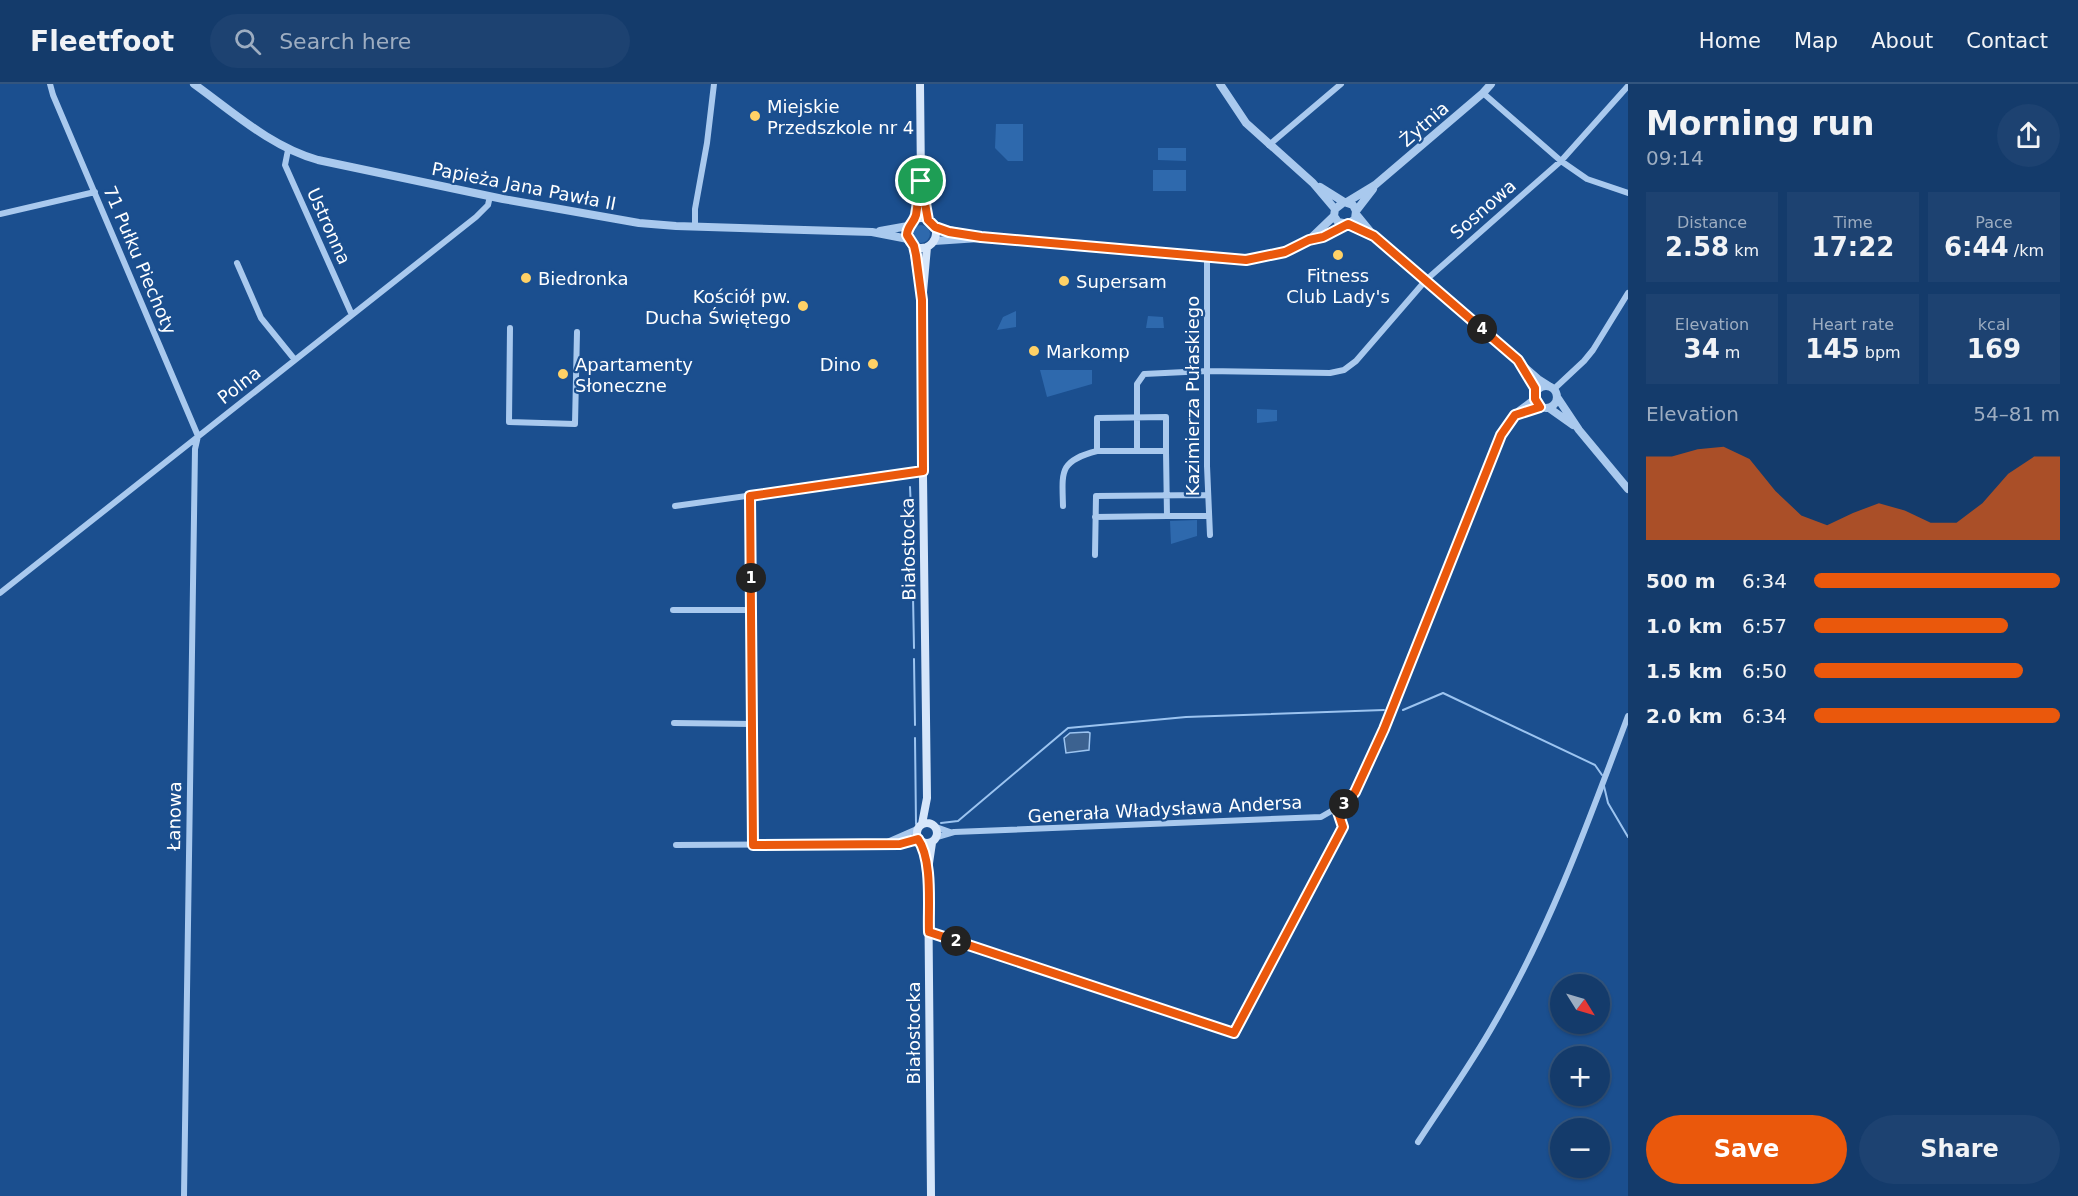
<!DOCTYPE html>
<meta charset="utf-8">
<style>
:root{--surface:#143b6b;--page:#1d4271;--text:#f1f3f6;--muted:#9dadc1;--line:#33557e;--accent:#ea580c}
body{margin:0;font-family:"DejaVu Sans",sans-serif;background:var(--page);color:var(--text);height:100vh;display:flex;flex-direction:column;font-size:22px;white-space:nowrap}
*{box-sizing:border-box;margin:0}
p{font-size:20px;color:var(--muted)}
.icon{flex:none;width:33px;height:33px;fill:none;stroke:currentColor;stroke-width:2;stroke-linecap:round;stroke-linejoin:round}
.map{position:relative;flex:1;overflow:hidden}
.drawer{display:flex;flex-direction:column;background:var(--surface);width:450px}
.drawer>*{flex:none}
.needle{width:39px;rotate:127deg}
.tools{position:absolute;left:1550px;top:890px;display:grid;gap:12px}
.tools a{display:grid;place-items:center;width:60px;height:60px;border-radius:50%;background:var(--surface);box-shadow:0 2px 4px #0004,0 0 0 2px var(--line);font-size:30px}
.pin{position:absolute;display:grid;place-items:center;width:51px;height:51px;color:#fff;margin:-26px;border:3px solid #fff;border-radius:50%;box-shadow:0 2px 6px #0007}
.km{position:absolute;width:30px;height:30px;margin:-15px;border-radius:50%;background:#222;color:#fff;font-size:16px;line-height:30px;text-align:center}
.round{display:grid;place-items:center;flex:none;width:63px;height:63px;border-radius:32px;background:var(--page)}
.head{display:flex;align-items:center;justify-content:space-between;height:102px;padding:0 18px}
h1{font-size:33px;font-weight:800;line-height:45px}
.metrics{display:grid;grid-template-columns:repeat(3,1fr);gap:9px;height:102px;padding:6px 18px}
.metrics div{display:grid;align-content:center;border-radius:0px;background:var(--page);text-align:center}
.metrics b{font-size:26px;font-weight:800}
.metrics small{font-size:16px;font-weight:400}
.metrics p{font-size:16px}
.chart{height:168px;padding:12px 18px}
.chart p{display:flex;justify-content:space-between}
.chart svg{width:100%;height:108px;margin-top:6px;fill:var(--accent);opacity:.7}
.action{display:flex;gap:12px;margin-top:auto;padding:12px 18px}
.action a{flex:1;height:69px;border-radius:36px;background:var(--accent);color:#fff;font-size:24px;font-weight:800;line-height:69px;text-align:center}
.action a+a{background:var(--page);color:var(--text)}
ul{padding:0 18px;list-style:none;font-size:20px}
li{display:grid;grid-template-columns:96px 72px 1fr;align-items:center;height:45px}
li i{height:15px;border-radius:8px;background:var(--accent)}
header{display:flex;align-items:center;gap:36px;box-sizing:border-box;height:84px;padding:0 30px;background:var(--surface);border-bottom:2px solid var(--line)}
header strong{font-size:28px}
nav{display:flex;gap:33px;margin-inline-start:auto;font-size:21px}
.search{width:420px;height:54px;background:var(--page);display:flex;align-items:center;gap:15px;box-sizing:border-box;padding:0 21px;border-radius:33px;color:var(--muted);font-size:22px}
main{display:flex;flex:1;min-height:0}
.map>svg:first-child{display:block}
</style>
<header>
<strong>Fleetfoot</strong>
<div class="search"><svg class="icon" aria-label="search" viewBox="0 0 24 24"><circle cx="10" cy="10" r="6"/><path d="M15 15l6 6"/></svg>Search here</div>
<nav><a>Home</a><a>Map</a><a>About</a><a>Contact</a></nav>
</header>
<main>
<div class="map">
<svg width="1628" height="1112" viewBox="0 0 1628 1112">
<rect width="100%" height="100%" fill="#1b4f8f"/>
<path fill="#2e69ad" d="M996 40H1023V77H1008L995 64Z
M1158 64H1186V77L1158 76Z
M1153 86H1186V107H1153Z
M912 150a9 9 0 1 1 18 0a9 9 0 1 1-18 0Z
M1016 227V243L997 246 1003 233Z
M1148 232 1163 233 1164 244H1146Z
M1040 286H1092V300L1047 313Z
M1257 325 1277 326V337L1257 339Z
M1197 436V452L1171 460 1170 437Z"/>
<path fill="#3c6290" stroke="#9cc4f0" stroke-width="1.5" d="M1088 648 1090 649 1089 666 1066 669 1064 654 1070 649Z"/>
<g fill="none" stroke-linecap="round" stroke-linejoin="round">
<path stroke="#9cc4f0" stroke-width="2" d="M910 403 912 448
M912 460 914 564
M914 575 915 641
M1403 626 1443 609 1595 681 1602 691
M915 654 916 740
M1604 702 1608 719 1628 753
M941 739 958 737 1068 644 1186 633 1384 626"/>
<path stroke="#a9c9ee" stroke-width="6" d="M50 0 53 11 198 352
M1483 9 1561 77 1587 95 1628 109
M1269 61 1341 0
M288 66 285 81 352 231
M0 130 95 108
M695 143V125L707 59 714 0
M1207 173V382L1210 451
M237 179 261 234 295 276
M510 244 509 338 575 340 577 248
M1554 305 1584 277 1593 266 1628 209
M1515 331 1540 323
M1166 333V367H1097V334Z
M1137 367V300L1144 290 1206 287 1330 289 1344 286 1356 277 1426 196 1561 77 1628 2
M750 412 753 761
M675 422 923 387
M1063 422C1062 387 1059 377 1097 367
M1167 432H1208
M1095 433 1167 432 1166 367
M1095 471 1096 412 1207 411
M0 509 476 133 488 121 490 112
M673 526H751
M674 639 752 640
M936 743 950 748
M937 753 954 748 1321 733 1347 718 1355 708 1366 688 1384 645 1501 351 1519 326 1531 317 1535 311
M885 759 917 745
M676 761 900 760 918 755
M929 848 1234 949 1315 799 1343 743 1337 725
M1418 1058C1444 1018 1472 979 1495 938 1551 842 1589 736 1628 632
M184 1112 195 365 198 352"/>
<path stroke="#a9c9ee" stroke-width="8" d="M194 0C233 28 271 63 318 76L503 115 639 139 676 142 872 148 908 155
M1220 0 1246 39 1313 99 1335 125
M1320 103 1344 118
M1347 118 1375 101 1483 9 1491 0
M1356 127 1373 105
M1356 130 1374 152 1538 295 1549 302
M1348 140 1355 135 1356 127 1353 121 1344 118 1335 125 1334 132 1338 138 1348 140 1373 152
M935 143 981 153 1246 175C1281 171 1313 157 1344 141
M880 147 908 142
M1310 155 1334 132
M934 157 979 154
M1521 283 1536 308
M1535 313a11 11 0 1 1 22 0a11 11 0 1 1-22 0Z
M1557 313 1579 346 1628 405
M1549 324 1573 341"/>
<path stroke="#d6e6fa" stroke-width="8" d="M923 103 928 136
M906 149a15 15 0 1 1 30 0a15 15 0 1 1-30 0Z
M915 136 921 97 920 0
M913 162 920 209
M917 749a10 10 0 1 1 20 0a10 10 0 1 1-20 0Z
M922 740 927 714 921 231 927 163
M931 1112 928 786 932 759"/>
</g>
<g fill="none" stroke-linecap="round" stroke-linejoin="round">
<g stroke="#fff" stroke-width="12">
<path id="route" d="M921 97 928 136 935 143 949 148 981 153 1246 176 1285 168 1309 156 1323 153 1348 140 1374 152 1518 276 1535 304V315L1540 323 1515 331 1501 351 1384 645 1355 708 1347 718 1337 725 1343 743 1234 949 929 848C928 823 933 776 918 755L900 760 753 761 750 412 923 387 922 216 916 171 914 162 907 151C907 142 914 139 916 131Z"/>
</g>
<use href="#route" stroke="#ea580c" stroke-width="8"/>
</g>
<g fill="#ffd166" stroke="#1b4f8f" stroke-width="2">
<circle cx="755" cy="32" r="6"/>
<circle cx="1338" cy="171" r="6"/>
<circle cx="526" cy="194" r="6"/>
<circle cx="1064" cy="197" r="6"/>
<circle cx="803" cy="222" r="6"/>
<circle cx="1034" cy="267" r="6"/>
<circle cx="873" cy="280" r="6"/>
<circle cx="563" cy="290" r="6"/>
</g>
<g text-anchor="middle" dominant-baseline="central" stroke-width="4.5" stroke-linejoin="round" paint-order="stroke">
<g font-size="18" fill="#fff" stroke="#1b4f8f" text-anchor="start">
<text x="767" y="22">Miejskie<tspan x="767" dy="21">Przedszkole nr 4</tspan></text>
<text x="1338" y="191" text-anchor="middle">Fitness<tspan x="1338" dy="21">Club Lady's</tspan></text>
<text x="538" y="194">Biedronka</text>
<text x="1076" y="197">Supersam</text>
<text x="791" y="212" text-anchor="end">Kościół pw.<tspan x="791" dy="21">Ducha Świętego</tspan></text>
<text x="1046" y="267">Markomp</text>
<text x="575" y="280">Apartamenty<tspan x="575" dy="21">Słoneczne</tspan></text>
<text x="861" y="280" text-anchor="end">Dino</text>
</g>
<g font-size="18" fill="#fff" stroke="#1b4f8f">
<text transform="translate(1424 40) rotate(-41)">Żytnia</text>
<text transform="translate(524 102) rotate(11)">Papieża Jana Pawła II</text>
<text transform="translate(1483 125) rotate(-41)">Sosnowa</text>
<text transform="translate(329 142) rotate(66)">Ustronna</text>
<text transform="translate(140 176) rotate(67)">71 Pułku Piechoty</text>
<text transform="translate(239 301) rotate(-38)">Polna</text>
<text transform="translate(1192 312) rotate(-90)">Kazimierza Pułaskiego</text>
<text transform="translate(908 465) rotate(-91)">Białostocka</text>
<text transform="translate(1165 725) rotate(-3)">Generała Władysława Andersa</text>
<text transform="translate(174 732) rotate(-89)">Łanowa</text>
<text transform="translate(913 949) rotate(-90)">Białostocka</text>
</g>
</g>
</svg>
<div class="tools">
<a><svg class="needle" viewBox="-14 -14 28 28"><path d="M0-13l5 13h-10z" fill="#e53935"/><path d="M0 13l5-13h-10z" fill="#9dadc1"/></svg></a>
<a>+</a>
<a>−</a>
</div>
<div class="pin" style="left:921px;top:97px;background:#1e9e55"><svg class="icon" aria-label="arrive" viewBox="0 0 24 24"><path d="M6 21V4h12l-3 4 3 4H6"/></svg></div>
<b class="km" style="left:751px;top:494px">1</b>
<b class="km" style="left:956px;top:857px">2</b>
<b class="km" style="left:1344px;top:720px">3</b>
<b class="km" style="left:1482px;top:245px">4</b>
</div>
<section class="drawer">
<div class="head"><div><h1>Morning run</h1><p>09:14</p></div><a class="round"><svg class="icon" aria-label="share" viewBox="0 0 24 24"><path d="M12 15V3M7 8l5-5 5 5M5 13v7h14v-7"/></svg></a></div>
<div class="metrics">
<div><p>Distance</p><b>2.58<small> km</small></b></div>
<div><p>Time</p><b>17:22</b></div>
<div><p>Pace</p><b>6:44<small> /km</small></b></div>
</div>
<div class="metrics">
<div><p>Elevation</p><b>34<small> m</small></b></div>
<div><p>Heart rate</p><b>145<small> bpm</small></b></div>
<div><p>kcal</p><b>169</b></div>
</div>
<div class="chart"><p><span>Elevation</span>54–81 m</p>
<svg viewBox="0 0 160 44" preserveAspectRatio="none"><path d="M0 44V10L10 10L20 7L30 6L40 11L50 24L60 34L70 38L80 33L90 29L100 32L110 37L120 37L130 29L140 17L150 10L160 10V44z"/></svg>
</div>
<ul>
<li><b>500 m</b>6:34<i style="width:100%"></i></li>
<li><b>1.0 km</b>6:57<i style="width:79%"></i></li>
<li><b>1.5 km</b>6:50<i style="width:85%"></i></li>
<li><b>2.0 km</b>6:34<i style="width:100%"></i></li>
</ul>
<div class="action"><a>Save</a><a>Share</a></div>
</section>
</main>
